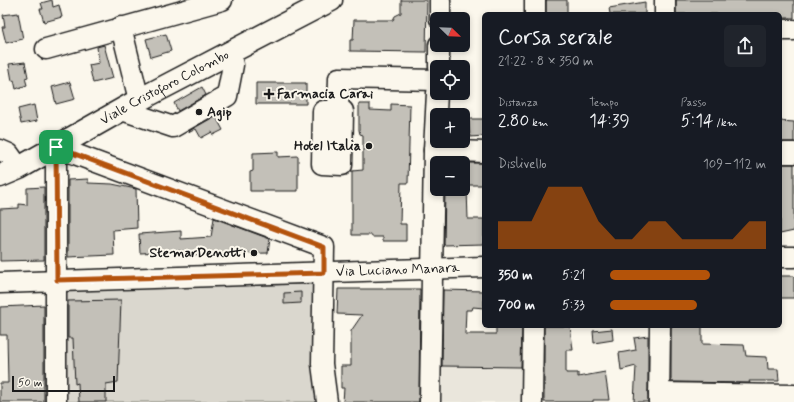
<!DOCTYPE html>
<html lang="it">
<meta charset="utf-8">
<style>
:root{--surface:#171b24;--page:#20242c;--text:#f1f3f6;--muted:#9ea1a6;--accent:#b45309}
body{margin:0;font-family:Mynerve,sans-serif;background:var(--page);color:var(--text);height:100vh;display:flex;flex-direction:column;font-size:15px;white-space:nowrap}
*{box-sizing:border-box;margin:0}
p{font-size:13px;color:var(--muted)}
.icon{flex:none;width:22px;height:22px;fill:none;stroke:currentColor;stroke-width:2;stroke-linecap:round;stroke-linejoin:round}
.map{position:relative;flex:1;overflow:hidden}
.sheet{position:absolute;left:482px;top:12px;width:300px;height:316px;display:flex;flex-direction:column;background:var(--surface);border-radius:6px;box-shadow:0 2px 6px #0003}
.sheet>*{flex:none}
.needle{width:26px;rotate:113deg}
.tools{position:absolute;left:430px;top:12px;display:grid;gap:8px}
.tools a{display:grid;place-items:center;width:40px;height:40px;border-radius:6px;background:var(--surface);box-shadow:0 2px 6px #0003;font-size:20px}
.scale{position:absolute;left:12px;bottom:10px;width:103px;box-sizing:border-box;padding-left:4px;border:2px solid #1c1c1c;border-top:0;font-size:11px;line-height:14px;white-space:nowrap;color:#1c1c1c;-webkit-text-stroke:3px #fbf7ec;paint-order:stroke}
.pin{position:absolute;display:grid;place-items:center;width:34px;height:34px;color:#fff;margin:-17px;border-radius:8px;box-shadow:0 2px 6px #0006}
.round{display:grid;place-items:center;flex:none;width:42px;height:42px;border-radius:6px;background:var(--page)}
.summary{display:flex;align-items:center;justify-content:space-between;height:68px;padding:0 16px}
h1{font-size:22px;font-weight:600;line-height:30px}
.figures{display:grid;grid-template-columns:repeat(3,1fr);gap:6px;height:68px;padding:4px 16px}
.figures div{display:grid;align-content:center}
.figures b{font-size:17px;font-weight:600}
.figures small{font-size:11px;font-weight:400}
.figures p{font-size:11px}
.chart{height:112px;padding:8px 16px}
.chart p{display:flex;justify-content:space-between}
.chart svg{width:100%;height:72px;margin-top:4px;fill:var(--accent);opacity:.7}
ul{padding:0 16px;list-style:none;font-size:13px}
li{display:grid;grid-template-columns:64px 48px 1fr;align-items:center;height:30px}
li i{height:10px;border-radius:5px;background:var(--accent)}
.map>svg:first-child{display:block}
</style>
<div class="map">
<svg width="794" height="402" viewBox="0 0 794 402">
<rect width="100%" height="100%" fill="#fbf7ec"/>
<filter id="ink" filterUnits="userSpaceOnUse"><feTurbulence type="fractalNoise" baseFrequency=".025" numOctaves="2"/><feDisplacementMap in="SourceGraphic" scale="8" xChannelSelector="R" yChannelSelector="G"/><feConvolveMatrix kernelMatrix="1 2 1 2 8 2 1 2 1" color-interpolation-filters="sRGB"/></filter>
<g filter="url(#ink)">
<path fill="#eae6dc" d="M440 366 523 367V402H440Z"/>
<path fill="#dad7ce" stroke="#7b7a75" d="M315 284 318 402H64V289Z"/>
<path fill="#c3c0b8" stroke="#1c1c1c" d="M52 0 53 7 59 5 62 17 44 22 40 9H43L41 3Z
M401 0H427L426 52 350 51V40H353L354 20H393L395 16 401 13Z
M546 0H567V14H546Z
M676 0H794V18H780V14H676Z
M645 2V14H610L609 8Z
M18 13 23 39 6 43 2 27H5L3 15Z
M166 34 171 51 151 57 146 39Z
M104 45 113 78 93 83 89 65 99 63 97 47Z
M25 62 28 77 25 78 27 85 16 89 14 80 12 81 9 64Z
M70 82 75 99 56 104 52 87Z
M256 83H306V104H256Z
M202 87 206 95 178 111 174 103Z
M359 104H370V110L391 111V104L410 105 408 183H401L400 224H406V241H383V237H372V235H352V171L363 170V135L360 134 359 130Z
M34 105 37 121 21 124 18 109Z
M217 115 216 117 223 130 213 135 212 132 201 138 196 129 190 132 189 131Z
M469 119H484V136L470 137Z
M780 121 794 122V142H780Z
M278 152V157L298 156V191H250V172L253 171V153Z
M463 163H484V185H463Z
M780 164H794V231L780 234Z
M88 179V183L112 184 136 189 137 228 113 230 114 255 68 257V180Z
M44 187V260L0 261V209L19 208V204L27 205V188Z
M445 189H467L468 219H484V244L444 245Z
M214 218 270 239 268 253 183 255 182 251 140 253 139 234 181 231V239L211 237Z
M780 276H794V298H780Z
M338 289H420L419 402H343L344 388H341V366H351V331L362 315 337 314Z
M443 290 484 291V308L473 307 472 310H466L465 334H496V326H522L521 367 442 366Z
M301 292V303L284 304V293Z
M121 300 118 382 106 384V402H79L78 383 75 384 73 338H68V301Z
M44 305V402H0V383H8L7 335H0V307Z
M544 326H570L573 350H566V373H578V377L605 372 609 400H593V402H544Z
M671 326H702V344L744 345 746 356 767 357 768 369H778L779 381H749L750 383 671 382Z
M612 329 613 340 594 343 593 331Z
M648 336V402H634L636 366 621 370 619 353 636 350 634 338Z"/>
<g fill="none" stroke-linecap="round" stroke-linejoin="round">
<g stroke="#1c1c1c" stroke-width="23">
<g id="minor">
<path d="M535 14V0"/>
<path d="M665 14V0"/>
<path d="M440 19V0"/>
<path d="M121 27 139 100"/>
<path d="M780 30H794"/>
<path d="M46 49 222 0"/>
<path d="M439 67V45"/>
<path d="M122 110 173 127 227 96 233 65 230 54"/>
<path d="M323 111H343L342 165 322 164Z"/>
<path d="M338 111 339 78 437 80"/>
<path d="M0 150 9 154 19 168"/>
<path d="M434 150 484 152"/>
<path d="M780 153H794"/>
<path d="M780 257H794"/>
<path id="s1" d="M0 283 484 267"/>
<path d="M659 393 794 395"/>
<path d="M56 402V147L324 247 322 364 327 402"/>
<path d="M430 402 434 150 437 93"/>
<path d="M532 402 533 326"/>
<path d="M659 402 660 326"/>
</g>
</g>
<g stroke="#1c1c1c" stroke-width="25">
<g id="major">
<path id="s2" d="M0 176 19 168 139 100 331 0"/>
</g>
</g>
<use href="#minor" stroke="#fbf7ec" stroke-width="20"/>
<use href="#major" stroke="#fbf7ec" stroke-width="22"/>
</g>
</g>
<g fill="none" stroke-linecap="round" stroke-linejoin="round" filter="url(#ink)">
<g stroke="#fff" stroke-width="8">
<path id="route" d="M56 147 324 247V273L57 280Z"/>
</g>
<use href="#route" stroke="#b45309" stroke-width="5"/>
</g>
<g fill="#1c1c1c" stroke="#fbf7ec" stroke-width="1.5">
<path d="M267 88h4v4h4v4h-4v4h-4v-4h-4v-4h4z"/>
<circle cx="199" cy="112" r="4"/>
<circle cx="369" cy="146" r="4"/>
<circle cx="254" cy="253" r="4"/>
</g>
<g text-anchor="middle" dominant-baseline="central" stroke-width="4" stroke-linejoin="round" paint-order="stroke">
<g font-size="14" fill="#1c1c1c" stroke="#fbf7ec">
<text stroke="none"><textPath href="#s2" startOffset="187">Viale Cristoforo Colombo</textPath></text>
<text stroke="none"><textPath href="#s1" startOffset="398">Via Luciano Manara</textPath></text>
</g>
<g font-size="14" font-weight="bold" fill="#1c1c1c" stroke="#fbf7ec" text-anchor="start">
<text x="277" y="94">Farmacia Carai</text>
<text x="207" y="112">Agip</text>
<text x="361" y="146" text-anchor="end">Hotel Italia</text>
<text x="246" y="253" text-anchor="end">StemarDenotti</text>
</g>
</g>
</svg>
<div class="tools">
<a><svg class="needle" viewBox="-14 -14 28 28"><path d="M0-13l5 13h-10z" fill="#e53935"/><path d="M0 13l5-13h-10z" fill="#9ea1a6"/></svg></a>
<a><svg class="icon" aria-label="locate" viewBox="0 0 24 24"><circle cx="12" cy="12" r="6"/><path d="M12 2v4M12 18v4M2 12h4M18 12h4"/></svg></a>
<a>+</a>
<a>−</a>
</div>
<div class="scale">50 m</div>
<div class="pin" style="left:56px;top:147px;background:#1e9e55"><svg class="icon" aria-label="arrive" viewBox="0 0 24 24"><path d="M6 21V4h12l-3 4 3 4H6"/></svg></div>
<section class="sheet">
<div class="summary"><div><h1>Corsa serale</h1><p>21:22 · 8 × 350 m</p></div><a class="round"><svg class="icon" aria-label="share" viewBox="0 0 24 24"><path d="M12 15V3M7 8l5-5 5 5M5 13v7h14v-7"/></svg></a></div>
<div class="figures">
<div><p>Distanza</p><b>2.80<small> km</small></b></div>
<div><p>Tempo</p><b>14:39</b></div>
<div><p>Passo</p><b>5:14<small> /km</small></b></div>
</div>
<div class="chart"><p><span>Dislivello</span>109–112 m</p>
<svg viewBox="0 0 160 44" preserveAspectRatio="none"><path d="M0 44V27L10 27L20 27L30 6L40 6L50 6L60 27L70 38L80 38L90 27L100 27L110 38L120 38L130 38L140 38L150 27L160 27V44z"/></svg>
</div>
<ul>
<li><b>350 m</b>5:21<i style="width:64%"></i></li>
<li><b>700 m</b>5:33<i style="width:56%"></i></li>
</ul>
</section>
</div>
